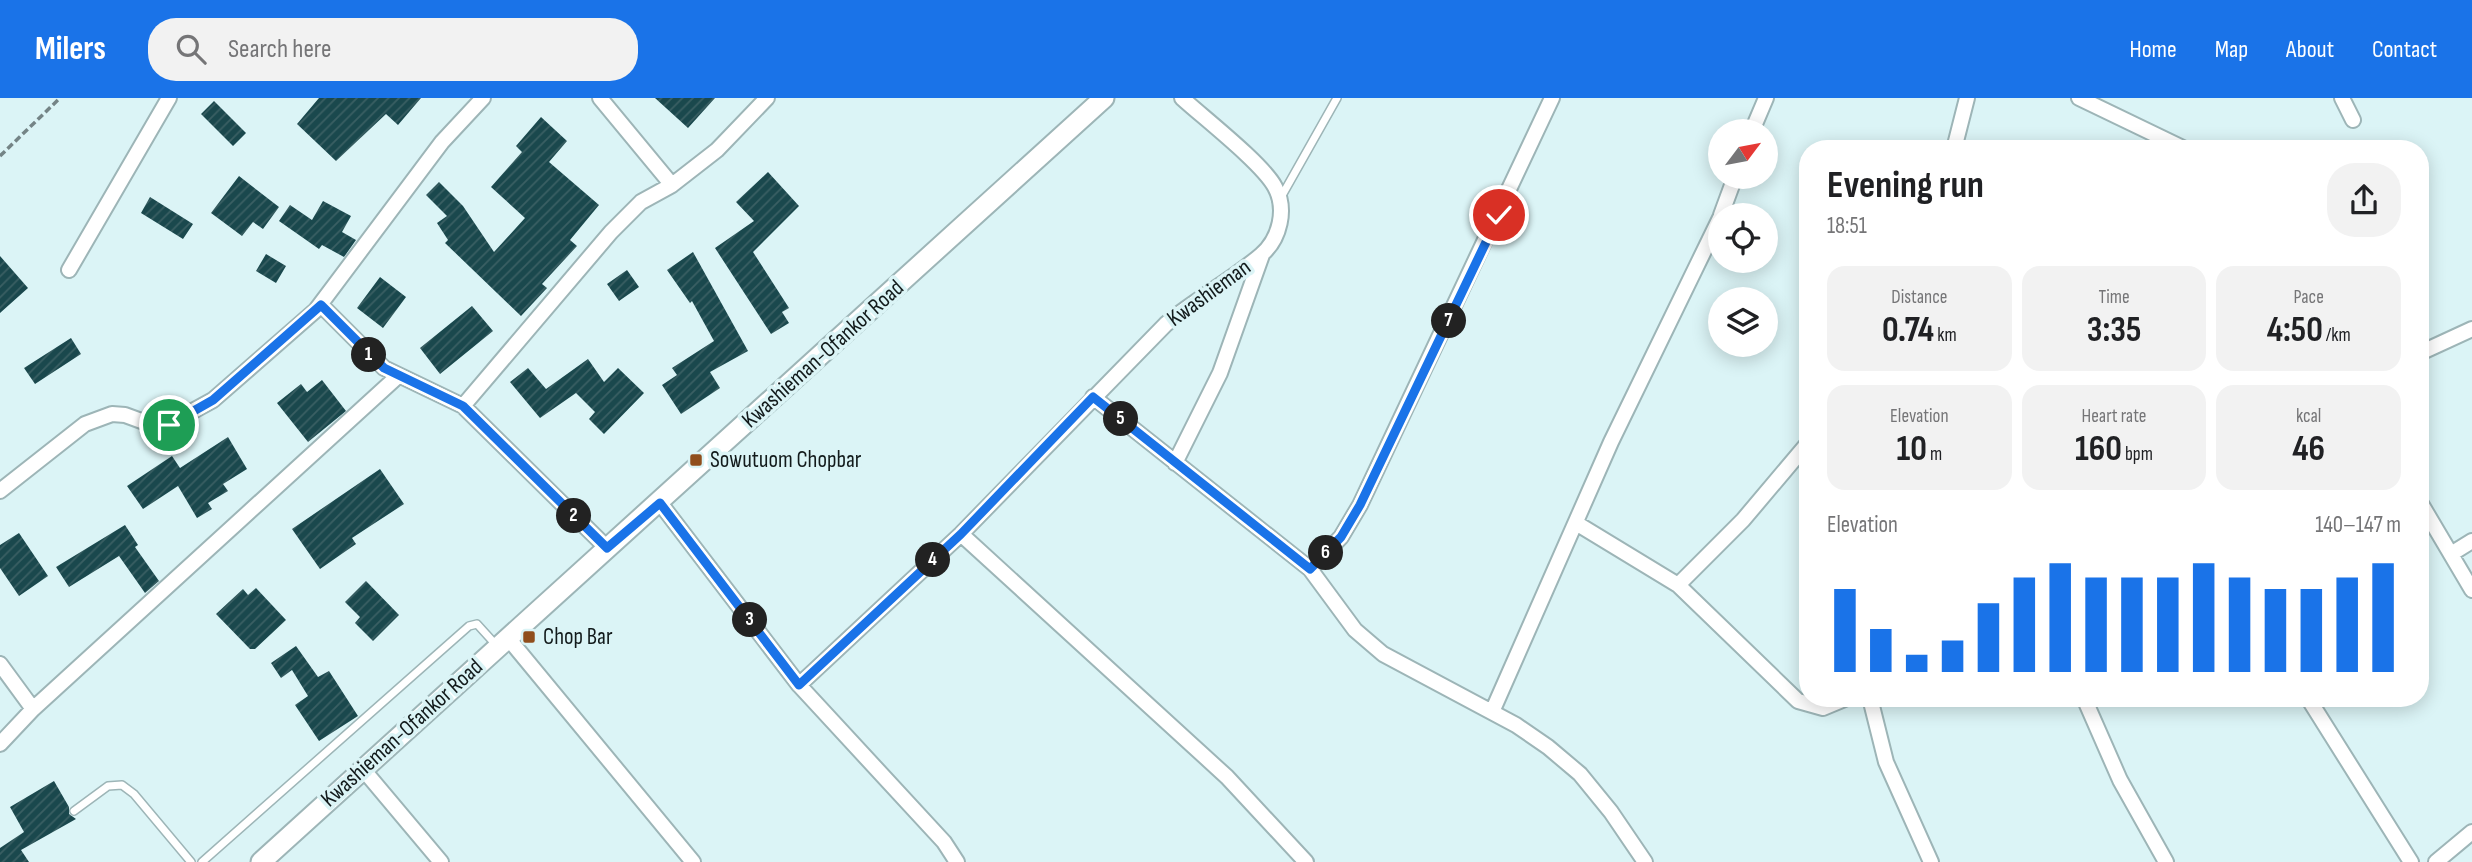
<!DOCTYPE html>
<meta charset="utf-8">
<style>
:root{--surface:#fff;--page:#f2f2f2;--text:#202124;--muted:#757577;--accent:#1a73e8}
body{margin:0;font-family:"Sofia Sans Condensed",sans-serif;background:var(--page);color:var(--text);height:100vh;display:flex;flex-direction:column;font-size:26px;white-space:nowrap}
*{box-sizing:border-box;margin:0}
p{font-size:23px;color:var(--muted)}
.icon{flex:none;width:38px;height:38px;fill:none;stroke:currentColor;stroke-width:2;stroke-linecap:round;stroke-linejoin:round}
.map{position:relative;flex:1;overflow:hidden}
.drawer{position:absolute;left:1799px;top:42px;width:630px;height:567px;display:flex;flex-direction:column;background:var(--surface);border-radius:28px;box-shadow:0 4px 18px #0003}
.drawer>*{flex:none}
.needle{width:46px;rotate:58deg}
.buttons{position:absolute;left:1708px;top:21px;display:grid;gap:14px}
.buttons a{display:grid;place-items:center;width:70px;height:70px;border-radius:50%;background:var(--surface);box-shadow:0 4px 18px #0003;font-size:35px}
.pin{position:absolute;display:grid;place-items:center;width:60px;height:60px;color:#fff;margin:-30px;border:4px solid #fff;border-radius:50%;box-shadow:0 2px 7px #0007}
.km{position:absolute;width:35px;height:35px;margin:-18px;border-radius:50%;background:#222;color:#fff;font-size:19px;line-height:35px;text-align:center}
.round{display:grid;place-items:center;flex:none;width:74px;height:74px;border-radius:28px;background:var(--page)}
.headline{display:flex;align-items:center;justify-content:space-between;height:119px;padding:0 28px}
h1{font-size:38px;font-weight:700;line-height:52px}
.figures{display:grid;grid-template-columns:repeat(3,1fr);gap:10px;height:119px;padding:7px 28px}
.figures div{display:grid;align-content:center;border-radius:18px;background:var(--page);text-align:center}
.figures b{font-size:35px;font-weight:700}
.figures small{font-size:19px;font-weight:400}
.figures p{font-size:19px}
.chart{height:196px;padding:14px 28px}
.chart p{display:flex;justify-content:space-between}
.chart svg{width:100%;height:126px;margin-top:7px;stroke:var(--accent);stroke-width:6}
header{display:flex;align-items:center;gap:42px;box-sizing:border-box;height:98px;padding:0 35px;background:var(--accent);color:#fff}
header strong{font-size:33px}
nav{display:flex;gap:38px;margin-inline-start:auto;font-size:24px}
.search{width:490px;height:63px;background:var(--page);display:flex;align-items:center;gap:18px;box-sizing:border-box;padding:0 24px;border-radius:28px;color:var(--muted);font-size:26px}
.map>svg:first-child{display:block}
</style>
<header>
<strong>Milers</strong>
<div class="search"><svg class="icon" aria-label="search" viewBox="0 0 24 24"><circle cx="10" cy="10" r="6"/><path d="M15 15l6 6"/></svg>Search here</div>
<nav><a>Home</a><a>Map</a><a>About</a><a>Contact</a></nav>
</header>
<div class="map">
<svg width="2472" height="764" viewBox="0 0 2472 764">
<defs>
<pattern id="building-hatch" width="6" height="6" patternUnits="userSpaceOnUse" patternTransform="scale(1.75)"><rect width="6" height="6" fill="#1a484d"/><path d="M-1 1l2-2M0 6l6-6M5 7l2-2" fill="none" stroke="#3a5f63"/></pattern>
</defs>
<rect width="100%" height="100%" fill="#dbf4f6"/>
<path fill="url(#building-hatch)" d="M319 0H421L398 27 386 16 336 63 297 26Z
M655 0H715L688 30Z
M214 3 246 35 233 48 201 16Z
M541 19 567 43 549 64 599 107 570 142 577 148 542 186 547 190 521 218 445 145 448 142 437 125 447 118 426 97 439 84 463 108 494 154 525 120 491 89 522 54 516 48Z
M768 74 799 108 753 154 789 210 782 214 789 225 771 236 715 150 754 123 736 104Z
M239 78 279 109 263 131 253 124 242 138 211 115Z
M150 99 193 126 183 141 141 115Z
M323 103 351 118 342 134 356 142 344 159 322 147 319 151 279 123 290 107 312 122Z
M693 154 748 253 710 274 720 290 681 316 662 287 677 277 672 270 714 243 692 203 690 205 667 172Z
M266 156 286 168 276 185 256 173Z
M0 158 28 190 0 215Z
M627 172 639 189 619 203 607 186Z
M380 179 406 199 383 230 357 210Z
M472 208 493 233 440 276 420 250Z
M71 240 81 256 35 286 24 270Z
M588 261 604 284 618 270 644 295 604 336 589 321 595 314 576 295 540 320 510 284 528 270 546 291Z
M322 282 346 313 308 344 277 305 301 286 307 294Z
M228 339 247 371 223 386 228 393 208 405 212 411 197 420 178 388 143 411 127 388 172 358 180 370Z
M380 371 404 406 352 440 356 446 320 471 292 431Z
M125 427 138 447 135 449 159 483 145 495 119 458 69 489 56 469Z
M19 435 48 478 19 498 0 470V447Z
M366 483 399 517 373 543 355 525 360 519 345 504Z
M256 490 286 522 255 551H250L216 516 243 491 248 497Z
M296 548 318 579 329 573 358 618 319 643 295 607 308 598 292 572 281 580 271 565Z
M54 683 69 709V716L76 721 21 752 29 764H0V750L24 734 10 709Z"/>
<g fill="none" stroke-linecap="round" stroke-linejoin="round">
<g stroke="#9db5b7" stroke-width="10">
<path id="lane" d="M1280 101 1337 0
M74 713 108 688 122 687 134 696 191 764
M202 764 469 528 477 526 497 548"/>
</g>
<g stroke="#9db5b7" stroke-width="18">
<path id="street" d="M600 0 672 87
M2079 0 2185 51
M2342 0 2353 22
M1752 33 1766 0
M1954 51 1967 0
M1721 117 1735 79
M69 172 169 0
M321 207 384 270 463 308 607 450
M2420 255 2472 231
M1093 299 1310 471 1355 532 1383 556 1516 627 1548 649 1580 676 1611 714 1645 764
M463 308 611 134 641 104 672 87 717 52 767 0
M1175 365 1220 275 1262 157
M0 393 85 326 112 316 125 317 155 328 169 326 213 302 316 212 442 44 483 0
M2420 404 2472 492
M660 405 799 587 944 744 957 764
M1576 425 1678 487 1798 603 1823 610 1847 600
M961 436 1227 679 1306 764
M2451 456 2472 443
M1310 471 1341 439 1360 407 1552 0
M1678 487 1743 422 1808 345
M508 540 693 764
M0 566 33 611
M799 587 961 436 1166 226C1196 201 1232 182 1261 157 1280 141 1287 111 1275 89 1263 66 1204 20 1182 0
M1870 600 1886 664 1931 764
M2084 600 2120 682 2166 764
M2308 600 2411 764
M1492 614 1611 344 1720 120
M0 646 33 611 398 278
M362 670 441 764
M2436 764 2472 734"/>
</g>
<g stroke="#9db5b7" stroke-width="23">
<path id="secondary" d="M261 764 1104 0"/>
</g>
<path stroke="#748486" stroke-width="3.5" stroke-dasharray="7 3.5" stroke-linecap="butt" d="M0 58 60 0"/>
<use href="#lane" stroke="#fff" stroke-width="7"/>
<use href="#street" stroke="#fff" stroke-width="14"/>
<use href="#secondary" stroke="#fff" stroke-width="19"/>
</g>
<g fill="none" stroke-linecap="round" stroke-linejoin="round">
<g stroke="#fff" stroke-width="14">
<path id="route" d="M169 327 213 302 321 207 384 270 463 308 607 450 660 405 799 587 961 436 1093 299 1310 471 1341 439 1360 407 1499 117"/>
</g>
<use href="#route" stroke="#1a73e8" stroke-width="9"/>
</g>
<g fill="#904e1c" stroke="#dbf4f6" stroke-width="2.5">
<rect x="689" y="355" width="14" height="14" rx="3.5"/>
<rect x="522" y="532" width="14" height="14" rx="3.5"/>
</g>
<g text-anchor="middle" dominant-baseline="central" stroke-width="7" stroke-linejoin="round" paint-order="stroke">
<g font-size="23" fill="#121a1b" stroke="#dbf4f6">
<text transform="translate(1209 195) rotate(-36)">Kwashieman</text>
<text transform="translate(823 256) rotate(-42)">Kwashieman-Ofankor Road</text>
<text transform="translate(402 635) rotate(-42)">Kwashieman-Ofankor Road</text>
</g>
<g font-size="23" fill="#121a1b" stroke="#dbf4f6" text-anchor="start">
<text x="710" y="362">Sowutuom Chopbar</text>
<text x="543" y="539">Chop Bar</text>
</g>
</g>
</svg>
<div class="buttons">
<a><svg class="needle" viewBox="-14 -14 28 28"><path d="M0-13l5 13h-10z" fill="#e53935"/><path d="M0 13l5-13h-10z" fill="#757577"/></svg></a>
<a><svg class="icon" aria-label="locate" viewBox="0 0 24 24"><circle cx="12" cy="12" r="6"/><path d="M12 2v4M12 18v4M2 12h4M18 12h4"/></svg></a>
<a><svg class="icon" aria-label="layers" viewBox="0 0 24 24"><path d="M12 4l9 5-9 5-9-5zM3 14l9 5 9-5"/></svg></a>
</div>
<div class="pin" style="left:169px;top:327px;background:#1e9e55"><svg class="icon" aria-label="arrive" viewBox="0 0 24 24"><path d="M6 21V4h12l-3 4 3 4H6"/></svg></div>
<div class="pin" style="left:1499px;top:117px;background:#d93025"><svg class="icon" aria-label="check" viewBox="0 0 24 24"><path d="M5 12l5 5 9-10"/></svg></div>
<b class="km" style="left:369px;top:257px">1</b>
<b class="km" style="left:574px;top:418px">2</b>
<b class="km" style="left:750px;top:522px">3</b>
<b class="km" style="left:933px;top:462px">4</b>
<b class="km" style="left:1121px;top:321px">5</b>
<b class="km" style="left:1326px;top:455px">6</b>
<b class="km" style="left:1449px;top:223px">7</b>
<section class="drawer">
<div class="headline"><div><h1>Evening run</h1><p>18:51</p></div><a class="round"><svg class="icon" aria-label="share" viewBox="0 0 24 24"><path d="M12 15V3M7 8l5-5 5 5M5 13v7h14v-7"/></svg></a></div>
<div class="figures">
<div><p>Distance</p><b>0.74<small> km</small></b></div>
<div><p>Time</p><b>3:35</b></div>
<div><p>Pace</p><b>4:50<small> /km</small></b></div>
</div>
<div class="figures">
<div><p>Elevation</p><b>10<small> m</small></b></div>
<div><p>Heart rate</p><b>160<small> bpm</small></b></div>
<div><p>kcal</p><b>46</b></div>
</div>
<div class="chart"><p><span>Elevation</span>140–147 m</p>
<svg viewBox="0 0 160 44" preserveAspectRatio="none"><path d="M5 44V15M15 44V29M25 44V38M35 44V33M45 44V20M55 44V11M65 44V6M75 44V11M85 44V11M95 44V11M105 44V6M115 44V11M125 44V15M135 44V15M145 44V11M155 44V6"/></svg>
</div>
</section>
</div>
